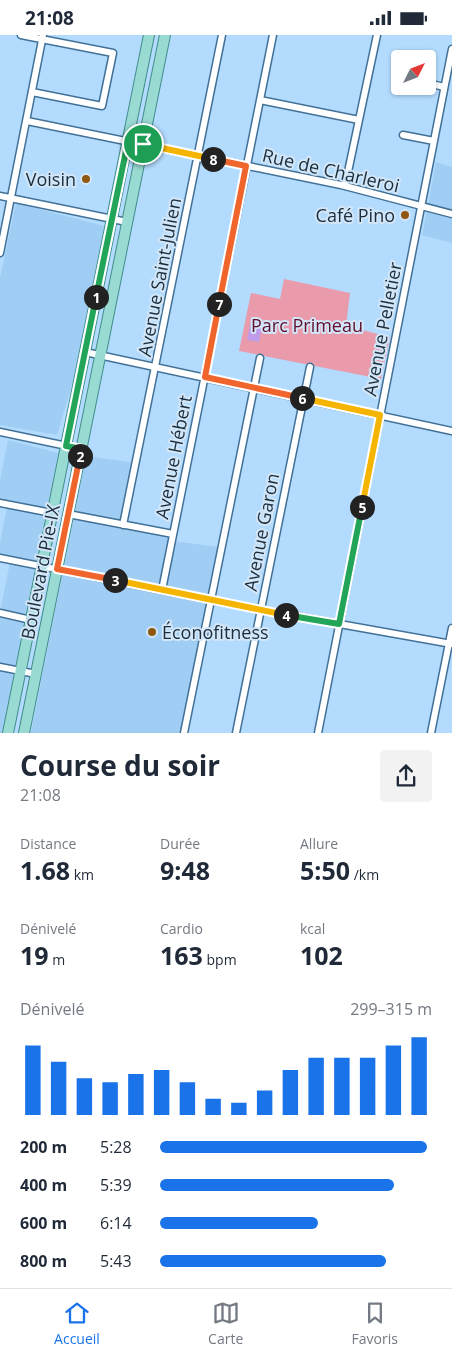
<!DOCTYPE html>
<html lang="fr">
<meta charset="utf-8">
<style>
:root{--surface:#fff;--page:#f2f2f3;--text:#1f2937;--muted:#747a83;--line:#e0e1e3;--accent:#1a73e8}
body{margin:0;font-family:"Open Sans",sans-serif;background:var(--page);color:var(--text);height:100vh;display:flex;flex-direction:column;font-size:19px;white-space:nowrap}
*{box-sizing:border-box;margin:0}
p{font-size:16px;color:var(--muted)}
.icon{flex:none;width:28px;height:28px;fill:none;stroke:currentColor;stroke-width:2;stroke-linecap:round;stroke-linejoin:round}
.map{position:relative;height:698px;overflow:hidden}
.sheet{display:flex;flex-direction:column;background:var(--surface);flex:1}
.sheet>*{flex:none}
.needle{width:32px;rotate:48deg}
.tools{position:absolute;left:391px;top:15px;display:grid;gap:10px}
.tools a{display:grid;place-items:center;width:45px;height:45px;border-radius:5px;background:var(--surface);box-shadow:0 1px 4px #0004;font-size:25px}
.pin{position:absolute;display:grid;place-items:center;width:42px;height:42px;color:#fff;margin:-21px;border:2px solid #fff;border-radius:50%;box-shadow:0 1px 5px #0007}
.km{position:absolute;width:25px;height:25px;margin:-12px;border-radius:50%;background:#222;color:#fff;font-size:14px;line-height:25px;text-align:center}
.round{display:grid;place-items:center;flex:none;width:52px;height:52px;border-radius:5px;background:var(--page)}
.overview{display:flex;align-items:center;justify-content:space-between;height:85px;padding:0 20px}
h1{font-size:28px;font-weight:700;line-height:38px}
.metrics{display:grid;grid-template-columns:repeat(3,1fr);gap:8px;height:85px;padding:5px 20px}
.metrics div{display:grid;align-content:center}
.metrics b{font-size:25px;font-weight:700}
.metrics small{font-size:14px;font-weight:400}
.metrics p{font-size:14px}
.chart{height:140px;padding:10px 20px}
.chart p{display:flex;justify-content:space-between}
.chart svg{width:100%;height:90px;margin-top:5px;stroke:var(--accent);stroke-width:6}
ul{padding:0 20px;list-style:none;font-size:16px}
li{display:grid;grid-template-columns:80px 60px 1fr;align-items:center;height:38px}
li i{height:12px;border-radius:6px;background:var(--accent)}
.status{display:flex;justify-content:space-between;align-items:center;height:35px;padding:0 25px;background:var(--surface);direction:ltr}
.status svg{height:14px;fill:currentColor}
.tabs{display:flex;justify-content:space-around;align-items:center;height:70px;border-top:1px solid var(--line);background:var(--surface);font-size:14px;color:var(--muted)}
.tabs a{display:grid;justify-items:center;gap:2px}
.tabs .selected{color:var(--accent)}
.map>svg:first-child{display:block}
</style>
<div class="status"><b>21:08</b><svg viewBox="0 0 49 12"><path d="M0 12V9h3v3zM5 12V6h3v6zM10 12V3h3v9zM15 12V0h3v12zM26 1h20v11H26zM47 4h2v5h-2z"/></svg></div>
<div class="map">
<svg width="452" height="698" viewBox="0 0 452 698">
<rect width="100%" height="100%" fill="#b3dbfe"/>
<path fill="#a0cdf3" d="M436 127 452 132V208L422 200Z
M16 168 104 191 74 343 57 400 0 390V243Z
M8 405 58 418 2 698H0V577L11 522 0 519V508L8 467 0 465V446Z
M86 421 136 428 124 490 173 499 172 506 219 512 181 698H31Z"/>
<path fill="#e99aab" d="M284 244 350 258 346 291 390 302 381 344 239 316 251 258 280 264Z"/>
<path fill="#bf9be9" d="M251 286 272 290 270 299 261 297 259 307 247 305Z"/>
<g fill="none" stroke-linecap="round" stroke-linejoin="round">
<g stroke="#427198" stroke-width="9">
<path id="street" d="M21 0 113 18 102 71 32 57
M428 48 444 52
M260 65 359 85
M27 86 341 150 452 179
M403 100 434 106
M345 151 377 0
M0 161 127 187
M0 218 43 0
M85 317 452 396
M0 397 81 414
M0 468 52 478
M68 479 173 499
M123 490 222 0
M0 523 261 575 452 609
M162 555 273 0
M0 578 31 585
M0 632 36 639
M184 698 260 323
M236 698 310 332
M318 698 452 14
M431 698 452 593"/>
</g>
<g stroke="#408e8b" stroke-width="12">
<path id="primary" d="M8 698 149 0
M24 698 165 0"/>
</g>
<use href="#street" stroke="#fff" stroke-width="6"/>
<use href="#primary" stroke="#99dad3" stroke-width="10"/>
</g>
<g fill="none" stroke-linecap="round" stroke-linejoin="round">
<g stroke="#fff" stroke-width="10">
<path id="split-1" d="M96 262 128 106 143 109"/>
</g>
<g stroke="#fff" stroke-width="10">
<path id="split-2" d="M80 421 82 414 66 411 96 262"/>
</g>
<g stroke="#fff" stroke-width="10">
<path id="split-3" d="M80 421 57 534 115 545"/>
</g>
<g stroke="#fff" stroke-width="10">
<path id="split-4" d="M115 545 286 580"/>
</g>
<g stroke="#fff" stroke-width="10">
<path id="split-5" d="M286 580 339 589 362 472"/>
</g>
<g stroke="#fff" stroke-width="10">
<path id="split-6" d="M302 363 380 380 362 472"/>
</g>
<g stroke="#fff" stroke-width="10">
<path id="split-7" d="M219 269 205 342 302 363"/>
</g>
<g stroke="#fff" stroke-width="10">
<path id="split-8" d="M213 124 246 131 219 269"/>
</g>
<g stroke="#fff" stroke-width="10">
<path id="split-9" d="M143 109 213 124"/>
</g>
<use href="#split-1" stroke="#22a559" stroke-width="6"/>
<use href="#split-2" stroke="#22a559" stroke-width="6"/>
<use href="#split-3" stroke="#f0652b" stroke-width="6"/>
<use href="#split-4" stroke="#f5b400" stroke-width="6"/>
<use href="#split-5" stroke="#22a559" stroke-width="6"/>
<use href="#split-6" stroke="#f5b400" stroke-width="6"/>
<use href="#split-7" stroke="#f0652b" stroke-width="6"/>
<use href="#split-8" stroke="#f0652b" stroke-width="6"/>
<use href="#split-9" stroke="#f5b400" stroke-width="6"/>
</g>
<g fill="#8f570f" stroke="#d2e6f8" stroke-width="2">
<circle cx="86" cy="144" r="5"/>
<circle cx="405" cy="180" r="5"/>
<circle cx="152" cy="597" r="5"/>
</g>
<g text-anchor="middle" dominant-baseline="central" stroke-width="4" stroke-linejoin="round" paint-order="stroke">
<g font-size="18" fill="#192d3d" stroke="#d2e6f8">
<text transform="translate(331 135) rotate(13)">Rue de Charleroi</text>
<text transform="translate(159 242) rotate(-79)">Avenue Saint-Julien</text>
<text transform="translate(382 294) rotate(-79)">Avenue Pelletier</text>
<text transform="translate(173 422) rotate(-79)">Avenue Hébert</text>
<text transform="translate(261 497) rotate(-79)">Avenue Garon</text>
<text transform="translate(40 537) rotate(-79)">Boulevard Pie-IX</text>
</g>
<g font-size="18" fill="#192d3d" stroke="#d2e6f8" text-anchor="end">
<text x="76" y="144">Voisin</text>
<text x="395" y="180">Café Pino</text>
<text x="162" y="597" text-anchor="start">Éconofitness</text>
</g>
<g font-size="18" fill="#610e2d" stroke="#d2e6f8">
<text x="307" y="290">Parc Primeau</text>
</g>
</g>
</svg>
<div class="tools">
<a><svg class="needle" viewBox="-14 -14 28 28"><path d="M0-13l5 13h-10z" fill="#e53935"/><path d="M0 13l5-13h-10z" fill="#747a83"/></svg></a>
</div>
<div class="pin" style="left:143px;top:109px;background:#1e9e55"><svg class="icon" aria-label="arrive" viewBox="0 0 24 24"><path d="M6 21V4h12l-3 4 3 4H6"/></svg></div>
<b class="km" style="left:96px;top:262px">1</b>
<b class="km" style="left:80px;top:421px">2</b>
<b class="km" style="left:115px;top:545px">3</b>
<b class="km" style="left:286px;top:580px">4</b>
<b class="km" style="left:362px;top:472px">5</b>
<b class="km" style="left:302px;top:363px">6</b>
<b class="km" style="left:219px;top:269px">7</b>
<b class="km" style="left:213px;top:124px">8</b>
</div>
<section class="sheet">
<div class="overview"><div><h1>Course du soir</h1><p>21:08</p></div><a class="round"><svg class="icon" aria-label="share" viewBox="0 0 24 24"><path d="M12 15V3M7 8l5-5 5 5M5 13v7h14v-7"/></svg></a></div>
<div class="metrics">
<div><p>Distance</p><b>1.68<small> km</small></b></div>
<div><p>Durée</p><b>9:48</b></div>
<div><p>Allure</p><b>5:50<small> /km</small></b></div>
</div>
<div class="metrics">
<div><p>Dénivelé</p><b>19<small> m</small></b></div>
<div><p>Cardio</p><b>163<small> bpm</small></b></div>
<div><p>kcal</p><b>102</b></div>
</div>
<div class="chart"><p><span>Dénivelé</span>299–315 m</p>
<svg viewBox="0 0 160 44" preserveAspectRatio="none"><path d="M5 44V10M15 44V18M25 44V26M35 44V28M45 44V24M55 44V22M65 44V28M75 44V36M85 44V38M95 44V32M105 44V22M115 44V16M125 44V16M135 44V16M145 44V10M155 44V6"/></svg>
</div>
<ul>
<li><b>200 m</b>5:28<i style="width:98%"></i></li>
<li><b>400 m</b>5:39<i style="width:86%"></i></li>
<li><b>600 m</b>6:14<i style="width:58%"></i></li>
<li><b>800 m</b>5:43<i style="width:83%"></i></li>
</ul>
</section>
<nav class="tabs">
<a class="selected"><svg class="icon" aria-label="home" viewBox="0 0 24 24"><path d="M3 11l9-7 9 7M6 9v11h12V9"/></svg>Accueil</a>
<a><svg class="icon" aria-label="map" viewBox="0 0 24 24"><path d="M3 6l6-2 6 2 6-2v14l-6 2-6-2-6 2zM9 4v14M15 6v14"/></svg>Carte</a>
<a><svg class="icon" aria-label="saved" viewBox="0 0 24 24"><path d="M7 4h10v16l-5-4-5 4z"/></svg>Favoris</a>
</nav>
